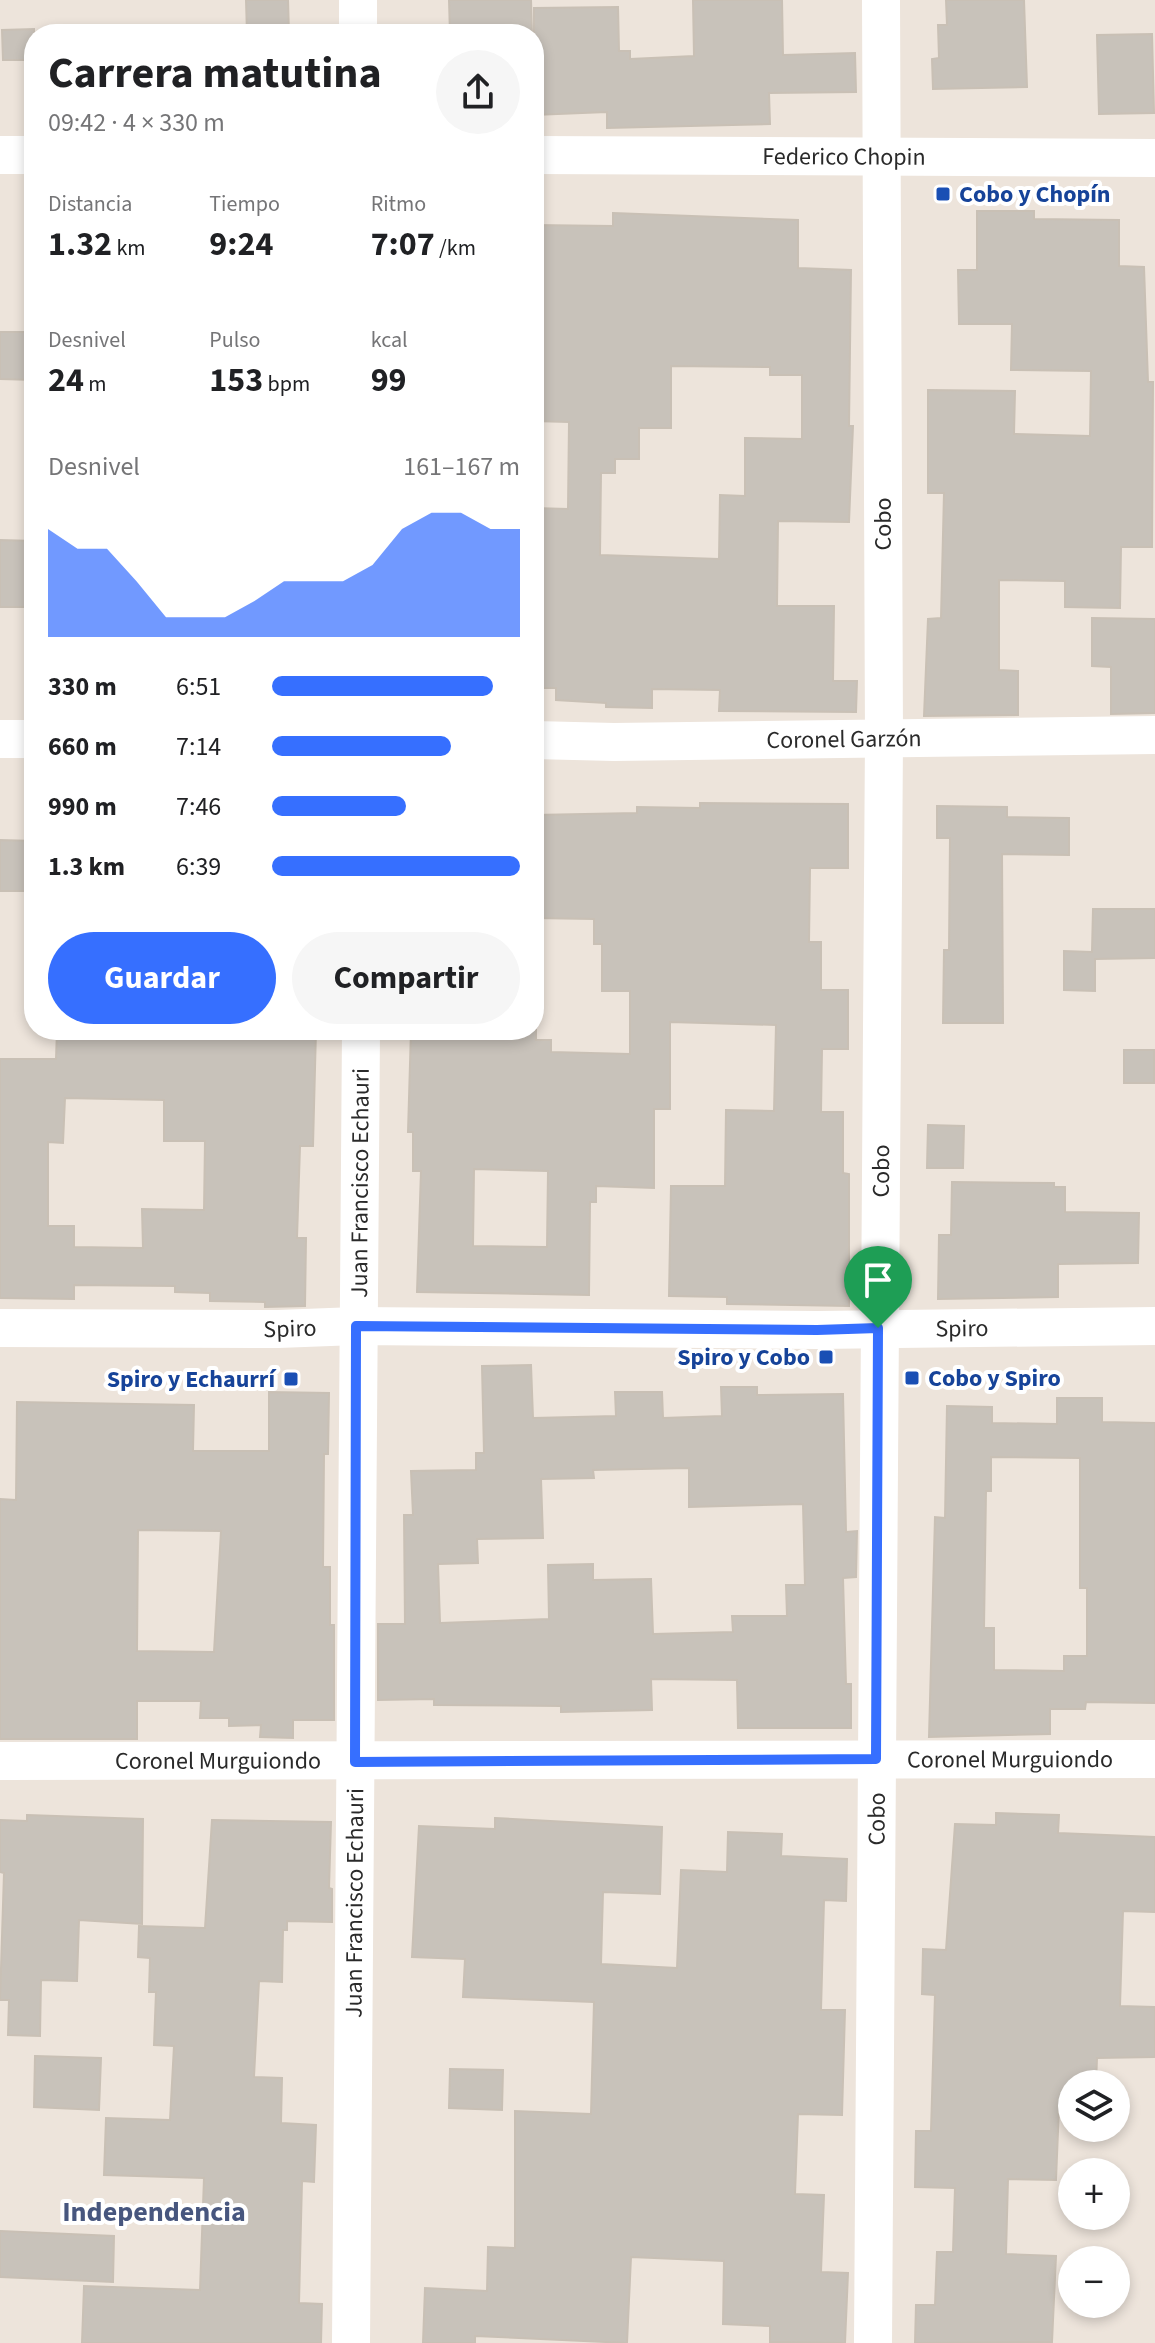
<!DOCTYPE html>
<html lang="es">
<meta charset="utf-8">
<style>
:root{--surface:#fff;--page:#f6f6f6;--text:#202124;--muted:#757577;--accent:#366fff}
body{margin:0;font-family:"Source Sans 3",sans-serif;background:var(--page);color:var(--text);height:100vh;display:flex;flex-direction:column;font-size:30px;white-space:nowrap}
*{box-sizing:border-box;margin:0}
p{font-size:26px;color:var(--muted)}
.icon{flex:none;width:44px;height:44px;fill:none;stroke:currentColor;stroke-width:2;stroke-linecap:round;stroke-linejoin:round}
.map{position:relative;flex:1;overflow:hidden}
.drawer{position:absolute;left:24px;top:24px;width:520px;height:1016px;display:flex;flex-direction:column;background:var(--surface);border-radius:32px;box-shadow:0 4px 12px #0003}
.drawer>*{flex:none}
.controls{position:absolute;left:1058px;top:2070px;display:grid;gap:16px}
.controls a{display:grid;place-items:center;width:72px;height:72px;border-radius:50%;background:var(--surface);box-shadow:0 4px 12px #0003;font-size:40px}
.pin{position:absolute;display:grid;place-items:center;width:68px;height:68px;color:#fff;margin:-82px -34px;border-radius:50% 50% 50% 0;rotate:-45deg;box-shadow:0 0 8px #0007}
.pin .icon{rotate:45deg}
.round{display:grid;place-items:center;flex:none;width:84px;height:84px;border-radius:42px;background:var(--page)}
.headline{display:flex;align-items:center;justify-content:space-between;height:136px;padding:0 24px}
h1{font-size:44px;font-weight:700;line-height:60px}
.metrics{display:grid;grid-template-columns:repeat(3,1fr);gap:12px;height:136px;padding:8px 24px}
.metrics div{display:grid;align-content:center}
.metrics b{font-size:34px;font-weight:700}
.metrics small{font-size:22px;font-weight:400}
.metrics p{font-size:22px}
.chart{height:224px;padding:16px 24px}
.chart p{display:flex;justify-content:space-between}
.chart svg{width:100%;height:144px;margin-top:8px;fill:var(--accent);opacity:.7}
.cta{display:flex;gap:16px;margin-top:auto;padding:16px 24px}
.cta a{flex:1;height:92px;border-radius:48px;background:var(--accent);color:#fff;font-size:32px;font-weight:700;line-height:92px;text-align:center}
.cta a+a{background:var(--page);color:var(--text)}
ul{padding:0 24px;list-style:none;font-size:26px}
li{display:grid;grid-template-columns:128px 96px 1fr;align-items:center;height:60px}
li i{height:20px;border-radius:10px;background:var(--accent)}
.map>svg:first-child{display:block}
</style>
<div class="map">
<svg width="1155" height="2343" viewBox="0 0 1155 2343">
<rect width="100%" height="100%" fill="#ede4db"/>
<path fill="#c8c2ba" stroke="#c9c0b5" stroke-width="2" fill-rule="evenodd" d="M246 0H288L289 34H247Z
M449 0H531L532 34H450Z
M693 0H782L783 55 855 53 856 92 769 93 770 124 607 128V112L534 115V8L618 7 619 51H630V59L694 56Z
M946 0H1024L1027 87 933 89 932 59 939 58 938 25H947Z
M34 29V60H3L2 30Z
M1152 34 1154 113 1099 114 1097 35Z
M977 211H1034V219L1119 220V266L1144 267 1148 382H1153L1152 547H1121L1120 608 1065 607V581L999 580V670L1018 671V715L924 716 928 619 941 618 944 493H928V390L1015 391 1014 434 1090 436 1091 371 1011 370 1012 324H959L958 270H977Z
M613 213 798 220V268L851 270 849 426H853L849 522 778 521 777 606H834L833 681H857L856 712 719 711 720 690 652 689V708L606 707V703L556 700V688H534V508L568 509 569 422 534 421V391H539L541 278H534V225L613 226ZM671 366 770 367V375H802V439L745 438V496L720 495 719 559 600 555 601 473H615V459H639V428H671Z
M0 332H34V380L0 379Z
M0 540 34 541V607H0Z
M1092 618 1155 619V713L1111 714V667L1092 666Z
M700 803 848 804V868H810L809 942H821V990H848V1049H822L821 1112H843V1173L849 1174V1306L727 1304V1297L669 1296 671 1186H725L726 1110 774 1111 776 1025 670 1022V1109H654V1188L596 1186V1202H590L589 1295 417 1292 421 1171H413V1132H408L411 1030H536V1040H551V1052L630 1054V991H602V944H594V919L534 918V815L637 813V807L700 808ZM474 1169 548 1171 547 1247 473 1246Z
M937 806 1007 807V817L1069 818V855L1002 854 1003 1023H943L944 950H949L950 838H937Z
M0 840 34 841V891H0Z
M1093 909H1155V958L1095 959V991L1064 990V951L1092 952Z
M57 1030H316L313 1146H300L297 1238H306L305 1306 265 1307V1302L210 1301V1293L175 1292V1286L74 1285V1299L0 1298V1059H56ZM65 1098 164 1100V1141H205L204 1210 142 1209 143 1248 74 1247V1226H48V1142L63 1143Z
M1124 1050H1154V1083H1124Z
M928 1125 964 1126 963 1168H927Z
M952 1182 1054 1183V1187H1065V1212L1139 1213 1138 1263 1058 1264V1297L938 1299 939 1235H951Z
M531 1365 533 1418 616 1416 615 1392H662L663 1418 722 1416 721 1387H757V1395L843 1394 846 1532 857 1531 856 1577 843 1578 846 1684H851V1728H738L737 1680 651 1679 652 1710 561 1712V1706L434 1705V1699L378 1700V1624H405L404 1515H413L411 1471 476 1470V1453H484L482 1366ZM689 1468V1507L803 1504 805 1585H786L787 1616H732L733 1632 653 1634 651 1579 593 1580V1564L548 1565 549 1619 440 1623 438 1564 478 1563 477 1539 543 1538 541 1479 594 1478 593 1470Z
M269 1392 329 1393 328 1454H324L323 1567H330V1625H334V1720H293V1738L260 1737 261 1725 229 1726V1718H200L201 1701H137V1739H0V1499L16 1500 17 1402 194 1405 193 1451H269ZM138 1530 221 1531 214 1652 137 1651Z
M1057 1398H1102V1422L1155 1423V1703L1086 1702 1085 1709H1050V1734L929 1737 935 1517 945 1518 947 1406 992 1407V1423L1057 1424ZM991 1457 1080 1458V1588H1087V1656H1064V1671L994 1670V1628H984L986 1491H991Z
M996 1813 1059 1815 1058 1833 1155 1837V1912L1123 1911 1120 2006 1155 2007V2057L1097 2058 1096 2084H1072V2107H1059L1056 2180 1008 2179 1006 2254 1056 2256 1052 2342 915 2343 916 2305H935L937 2252H953L955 2188 915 2187 916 2131H931L935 1995 922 1994 923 1949 946 1950 955 1824 996 1825Z
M27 1815 143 1819 142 1924 79 1920 77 1981 41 1980 40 2036 8 2035 9 2000H0L4 1873 0 1872V1820L27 1821Z
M495 1818 662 1827 660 1894 603 1892 601 1964 677 1968 681 1870 727 1872 728 1832 782 1834 781 1856 847 1859 846 1901 824 1900 821 2010H845L842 2115 798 2114 795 2194 824 2195 821 2272 848 2273 845 2343 770 2342V2326L723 2324 724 2261 631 2257 627 2343 475 2336V2343H423L425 2288 487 2291 488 2247 515 2248V2111L591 2114 594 2002 463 1997 465 1959 412 1957 419 1826 495 1829Z
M212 1820 331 1822 329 1888 332 1889V1922L287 1921V1930H283L282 1982 259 1981 254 2077 282 2078 281 2123 316 2125 314 2182 302 2181 299 2303 322 2304 321 2343H82L84 2286 200 2290 204 2178 104 2175 106 2118 170 2120 174 2046 154 2045 156 1992H149L150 1958 138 1957 139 1926 205 1928Z
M35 2056 101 2058 99 2110 34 2107Z
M450 2069 503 2070 502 2110 449 2108Z
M0 2231 114 2236 113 2282 0 2277Z"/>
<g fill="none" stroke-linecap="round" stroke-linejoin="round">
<g stroke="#fff" stroke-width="38">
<path d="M358 0V34"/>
<path d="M0 155H34"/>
<path id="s1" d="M534 155 1155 158"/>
<path d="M0 739H34"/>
<path id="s2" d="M534 740 614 742 1155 735"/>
<path id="s3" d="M0 1328 278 1329 356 1326 817 1330 1155 1326"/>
<path id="s4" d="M0 1761 1155 1759"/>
<path id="s5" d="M351 2343 361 1030"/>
<path id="s6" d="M873 2343 884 737 881 0"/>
</g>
</g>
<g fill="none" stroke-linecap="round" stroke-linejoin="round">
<g stroke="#fff" stroke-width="16">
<path id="route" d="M356 1326 817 1330 878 1328 876 1759 355 1762Z"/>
</g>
<use href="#route" stroke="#366fff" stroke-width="10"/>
</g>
<g fill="#1a4fb4" stroke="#fff" stroke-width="3">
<rect x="935" y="186" width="16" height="16" rx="4"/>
<rect x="818" y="1349" width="16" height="16" rx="4"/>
<rect x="904" y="1370" width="16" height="16" rx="4"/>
<rect x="283" y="1371" width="16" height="16" rx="4"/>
</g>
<g text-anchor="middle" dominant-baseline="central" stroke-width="8" stroke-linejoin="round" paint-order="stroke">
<g font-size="24" fill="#2a2a2a" stroke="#fff">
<text stroke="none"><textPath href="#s1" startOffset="310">Federico Chopin</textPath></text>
<text transform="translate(883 524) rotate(-90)">Cobo</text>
<text stroke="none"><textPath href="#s2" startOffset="310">Coronel Garzón</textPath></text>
<text stroke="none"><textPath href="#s6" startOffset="1172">Cobo</textPath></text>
<text stroke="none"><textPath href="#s5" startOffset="1160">Juan Francisco Echauri</textPath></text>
<text stroke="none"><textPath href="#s3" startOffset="962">Spiro</textPath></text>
<text stroke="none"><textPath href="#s3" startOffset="290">Spiro</textPath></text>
<text stroke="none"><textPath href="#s4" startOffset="1010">Coronel Murguiondo</textPath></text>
<text stroke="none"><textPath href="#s4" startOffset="218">Coronel Murguiondo</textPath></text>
<text stroke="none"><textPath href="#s6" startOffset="524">Cobo</textPath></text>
<text stroke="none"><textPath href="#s5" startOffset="440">Juan Francisco Echauri</textPath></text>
</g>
<g font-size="24" font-weight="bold" fill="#164399" stroke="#fff" text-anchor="start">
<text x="959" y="194">Cobo y Chopín</text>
<text x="810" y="1357" text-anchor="end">Spiro y Cobo</text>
<text x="928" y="1378">Cobo y Spiro</text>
<text x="275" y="1379" text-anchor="end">Spiro y Echaurrí</text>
</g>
<g font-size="28" font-weight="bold" fill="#47567e" stroke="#fff">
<text x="154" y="2212">Independencia</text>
</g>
</g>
</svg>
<div class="controls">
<a><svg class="icon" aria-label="layers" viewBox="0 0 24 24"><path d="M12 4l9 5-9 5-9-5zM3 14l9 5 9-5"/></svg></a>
<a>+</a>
<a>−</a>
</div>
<div class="pin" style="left:878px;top:1328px;background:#1e9e55"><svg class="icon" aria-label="arrive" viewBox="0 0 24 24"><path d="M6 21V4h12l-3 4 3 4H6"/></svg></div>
<section class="drawer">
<div class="headline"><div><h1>Carrera matutina</h1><p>09:42 · 4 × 330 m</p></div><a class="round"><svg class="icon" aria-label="share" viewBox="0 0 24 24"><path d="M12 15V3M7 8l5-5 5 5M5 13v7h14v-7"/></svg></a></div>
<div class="metrics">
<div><p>Distancia</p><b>1.32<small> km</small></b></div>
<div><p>Tiempo</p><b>9:24</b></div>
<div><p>Ritmo</p><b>7:07<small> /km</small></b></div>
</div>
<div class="metrics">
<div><p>Desnivel</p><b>24<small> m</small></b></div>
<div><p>Pulso</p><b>153<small> bpm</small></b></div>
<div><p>kcal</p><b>99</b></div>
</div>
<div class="chart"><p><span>Desnivel</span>161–167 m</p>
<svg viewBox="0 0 160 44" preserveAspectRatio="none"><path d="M0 44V11L10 17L20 17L30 27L40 38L50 38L60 38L70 33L80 27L90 27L100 27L110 22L120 11L130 6L140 6L150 11L160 11V44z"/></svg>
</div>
<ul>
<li><b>330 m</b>6:51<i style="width:89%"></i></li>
<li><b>660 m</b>7:14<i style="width:72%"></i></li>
<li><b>990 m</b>7:46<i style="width:54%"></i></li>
<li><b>1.3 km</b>6:39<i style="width:100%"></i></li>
</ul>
<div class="cta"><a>Guardar</a><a>Compartir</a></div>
</section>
</div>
